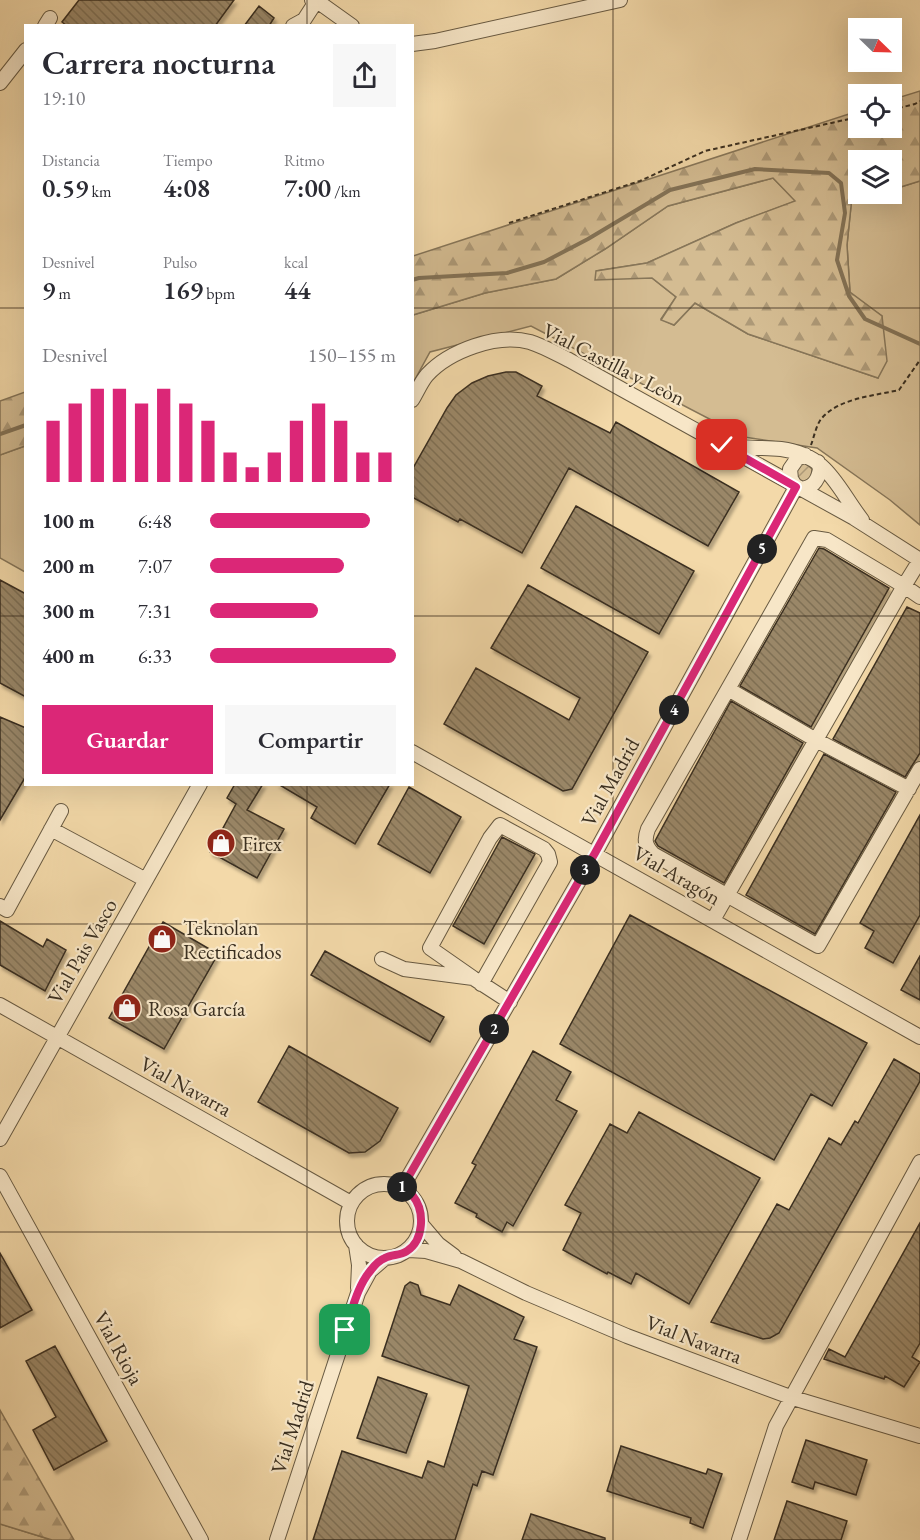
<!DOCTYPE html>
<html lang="es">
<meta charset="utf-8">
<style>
:root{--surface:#fff;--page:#f7f7f7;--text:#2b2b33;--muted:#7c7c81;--accent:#db2777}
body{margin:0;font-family:"EB Garamond",serif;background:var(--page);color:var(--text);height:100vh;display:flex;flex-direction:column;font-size:22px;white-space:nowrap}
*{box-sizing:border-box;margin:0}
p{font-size:20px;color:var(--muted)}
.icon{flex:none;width:33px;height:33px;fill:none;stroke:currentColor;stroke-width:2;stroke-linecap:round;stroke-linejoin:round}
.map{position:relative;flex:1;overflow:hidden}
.details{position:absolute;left:24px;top:24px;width:390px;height:762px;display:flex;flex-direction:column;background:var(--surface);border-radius:0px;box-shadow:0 6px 24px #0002}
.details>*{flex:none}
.needle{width:39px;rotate:113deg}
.controls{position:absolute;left:848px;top:18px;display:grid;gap:12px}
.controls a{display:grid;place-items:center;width:54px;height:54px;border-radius:0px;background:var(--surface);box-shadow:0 6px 24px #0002;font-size:30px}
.pin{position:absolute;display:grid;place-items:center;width:51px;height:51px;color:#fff;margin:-26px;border-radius:12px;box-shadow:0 3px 9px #0006}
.km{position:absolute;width:30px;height:30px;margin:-15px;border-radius:50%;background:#222;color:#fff;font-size:16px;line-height:30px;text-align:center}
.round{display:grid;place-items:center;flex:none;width:63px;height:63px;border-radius:0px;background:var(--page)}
.summary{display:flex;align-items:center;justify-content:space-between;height:102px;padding:0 18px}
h1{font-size:33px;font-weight:600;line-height:45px}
.figures{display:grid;grid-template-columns:repeat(3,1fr);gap:9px;height:102px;padding:6px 18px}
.figures div{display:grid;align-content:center}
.figures b{font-size:26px;font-weight:600}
.figures small{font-size:16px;font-weight:400}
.figures p{font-size:16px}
.chart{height:168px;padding:12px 18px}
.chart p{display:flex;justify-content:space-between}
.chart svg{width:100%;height:108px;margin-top:6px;stroke:var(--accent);stroke-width:6}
.primary-button{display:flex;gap:12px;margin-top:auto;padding:12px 18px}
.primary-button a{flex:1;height:69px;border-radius:0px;background:var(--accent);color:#fff;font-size:24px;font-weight:600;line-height:69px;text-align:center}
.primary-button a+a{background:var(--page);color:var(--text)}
ul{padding:0 18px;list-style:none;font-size:20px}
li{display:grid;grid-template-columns:96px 72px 1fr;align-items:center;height:45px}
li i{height:15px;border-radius:8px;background:var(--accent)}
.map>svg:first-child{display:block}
</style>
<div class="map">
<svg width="920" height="1540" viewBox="0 0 920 1540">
<defs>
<pattern id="forest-firs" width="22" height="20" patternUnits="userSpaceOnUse" patternTransform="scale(1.5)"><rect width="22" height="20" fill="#d4bc92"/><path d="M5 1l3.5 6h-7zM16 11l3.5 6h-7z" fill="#ad9977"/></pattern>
<pattern id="garden-furrows" width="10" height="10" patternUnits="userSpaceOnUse" patternTransform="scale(1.5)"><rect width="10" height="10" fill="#d4bc92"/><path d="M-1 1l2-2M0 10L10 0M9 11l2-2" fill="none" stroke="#ad9977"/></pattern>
<pattern id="building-back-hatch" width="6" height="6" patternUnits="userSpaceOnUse" patternTransform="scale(1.5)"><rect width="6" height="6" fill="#9a8767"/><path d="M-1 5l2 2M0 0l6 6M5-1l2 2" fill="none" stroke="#7f6f54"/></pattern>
<filter id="shadow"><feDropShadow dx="2.5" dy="4" stdDeviation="1.5" flood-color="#0004"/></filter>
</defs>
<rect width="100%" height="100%" fill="#f3d9a9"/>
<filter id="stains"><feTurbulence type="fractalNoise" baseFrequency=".00333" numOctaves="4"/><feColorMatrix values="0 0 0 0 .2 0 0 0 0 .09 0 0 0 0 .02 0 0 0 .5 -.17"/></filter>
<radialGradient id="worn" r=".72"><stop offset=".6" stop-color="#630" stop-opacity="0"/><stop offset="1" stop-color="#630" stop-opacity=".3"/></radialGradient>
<path fill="#d4bc92" stroke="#877659" stroke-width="1.5" d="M773 178 796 201 736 223 647 263 596 271 652 278 676 297 661 319 674 325 695 303 748 334 878 378 882 316 850 293 847 245 852 196 891 194V190L920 181V525L890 500 817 448 744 437 531 326 430 352 413 383V315L485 293 556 279 605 249 668 206Z
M25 446V572L0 558V455Z
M0 1524 52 1540H0Z"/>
<path fill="url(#forest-firs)" stroke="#877659" stroke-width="1.5" d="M920 91V181L891 190V160H858V194H873L852 197 847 245 850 292 882 316 887 361 878 378 748 334 695 303 674 325 661 320 676 297 652 278 595 280 596 271 647 263 736 223 795 201 773 178 668 206 605 249 556 279 485 293 413 315V256L858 111V128H891V100Z
M25 392V446L0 455V401Z
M0 1410 74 1540H52L0 1524Z"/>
<path fill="url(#garden-furrows)" stroke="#877659" stroke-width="1.5" d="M804 462 812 469 811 479 805 483 798 482 792 468Z"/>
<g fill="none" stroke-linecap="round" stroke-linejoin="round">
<path stroke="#837256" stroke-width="4" d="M412 280 419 278 507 273 544 262 588 239 670 190 755 169 829 173 841 183 845 213 837 260 849 296 865 319 920 344
M0 434 26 425"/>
</g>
<path fill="url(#building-back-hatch)" stroke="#3a2f20" stroke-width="1.5" filter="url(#shadow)" d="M79 0H234L215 26H67L62 22Z
M259 6 274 18 269 26H244Z
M506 372H516L542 386 537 396 610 433 616 422 739 492 708 546 569 468 522 553 460 519 458 522 412 497V470L447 408 456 395 472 383 488 376Z
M576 506 694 571 659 634 541 568Z
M819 548 824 549 889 588 811 727 740 686Z
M0 580 26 594V697L0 683Z
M528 585 648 652 572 789 563 791 444 724 476 668 569 720 580 698 491 648Z
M907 607 920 613V753L905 777 833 739Z
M731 701 803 743 724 883 658 846 655 841Z
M0 717 26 728V776L0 820Z
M824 754 896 792 815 934 746 895Z
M235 784H263L247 810 284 829 257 878 210 852 236 804 227 798Z
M278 784H390L355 844 311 818 317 807Z
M409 787 461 817 430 873 378 844Z
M920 815V915L893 963 865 948 874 931 860 923Z
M502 837 535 854 484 944 453 926Z
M630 915 867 1043 832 1106 811 1094 774 1160 560 1044Z
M0 921 43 947 47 939 66 950 45 991 0 965Z
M163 922 218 954 164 1049 109 1018Z
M325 951 444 1017 430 1042 311 975Z
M920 956V1000L901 990Z
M289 1046 398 1108 380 1141 365 1152 349 1153 258 1102Z
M533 1051 571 1072 556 1100 577 1111 513 1226 507 1222 502 1232 476 1217 477 1214 455 1203 476 1165 472 1163Z
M894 1059 920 1074V1081L779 1333 770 1338 763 1339 711 1322 777 1204 789 1210 829 1138 841 1145 855 1121 858 1123Z
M639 1112 760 1178 689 1304 636 1273 631 1284 608 1272 607 1274 563 1250 581 1213 565 1205 610 1124 627 1133Z
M920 1223V1343L912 1357 920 1362 904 1387 885 1376 884 1379 824 1359 829 1349 845 1357Z
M0 1253 32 1310 0 1328Z
M410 1282 418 1285 421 1295 450 1305 459 1285 524 1317 514 1339 537 1347 493 1475 482 1471 477 1486 473 1484 455 1540H313L342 1451 422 1478 428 1461 444 1467 469 1386 382 1356 405 1286Z
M55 1346 107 1441 54 1470 33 1430 56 1417 26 1361Z
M378 1377 427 1394 406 1453 357 1438Z
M806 1440 867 1460 856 1495 815 1482 813 1489 792 1482Z
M621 1446 706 1474 708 1469 722 1474 703 1528 690 1523 691 1518 607 1491Z
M787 1501 847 1521 841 1540H774Z
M531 1514 605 1538V1540H522Z"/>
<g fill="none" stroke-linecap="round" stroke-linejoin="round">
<g stroke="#685a42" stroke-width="16">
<path id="minor" d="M312 0 317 1 352 26
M45 26 50 18
M293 26 304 20 317 0
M412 44 435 41 620 0
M0 83 26 50
M412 400C417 392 421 382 427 375 449 351 497 333 530 342 543 346 557 354 569 360L854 518 920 560
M730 446C746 449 764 447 781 449 828 455 836 486 862 520
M800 489C813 488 818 481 820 469L818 462
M728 689 648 829C644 840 645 845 653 854L818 946 920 769
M412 752 920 1037
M909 789 816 740 728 689 814 538 827 540 904 586 920 560
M51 829 146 880
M0 906 7 910 61 811
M713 920 904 586 920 597
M382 959 404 969 473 978 510 1002
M473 978 430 948 490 838 500 825 544 849 548 854 550 862 481 984
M0 1005 351 1203
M0 1139 200 784
M0 1176 201 1540
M347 1221a37 37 0 1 1 74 0a37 37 0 1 1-74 0Z
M402 1188 595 853 796 487 791 479 790 469 797 459 805 455
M421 1224 438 1244 454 1256
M356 1245 359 1265 358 1288
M409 1250 426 1251 461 1261 526 1293 627 1336 793 1398 920 1436
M277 1540 358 1293 370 1271 385 1258
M739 1540 776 1426 920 1162"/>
</g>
<path stroke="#3a2f20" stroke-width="2" stroke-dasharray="4.5 3" stroke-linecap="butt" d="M891 110 915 104 920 101
M509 223 640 181 705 151 858 117
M811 445C814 437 816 426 821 419 839 398 873 396 899 390L920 360"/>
<use href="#minor" stroke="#f7e6c7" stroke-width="14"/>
</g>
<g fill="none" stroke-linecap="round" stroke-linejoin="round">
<g stroke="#fff" stroke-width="12">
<path id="route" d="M345 1330C352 1311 357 1286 371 1270 374 1266 380 1260 385 1258 392 1254 400 1256 407 1251 424 1240 425 1211 413 1196 410 1193 406 1190 402 1188L595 853 796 487 722 445"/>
</g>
<use href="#route" stroke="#db2777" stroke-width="8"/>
</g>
<path fill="none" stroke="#3a2f20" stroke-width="1.5" stroke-opacity="0.55" d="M307 0V26M613 0V1540M0 308H26M412 308H920M0 616H26M412 616H920M307 784V1540M0 924H920M0 1232H920"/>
<defs>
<g id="shop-disc" transform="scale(1.5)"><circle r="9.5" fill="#8f2418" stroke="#f7e6c7"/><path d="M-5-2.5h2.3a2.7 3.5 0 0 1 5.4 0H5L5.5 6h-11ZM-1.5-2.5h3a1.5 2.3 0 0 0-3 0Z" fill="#fff"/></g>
</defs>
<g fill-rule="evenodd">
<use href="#shop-disc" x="221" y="843"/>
<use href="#shop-disc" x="162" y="939"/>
<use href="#shop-disc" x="127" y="1008"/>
</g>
<g text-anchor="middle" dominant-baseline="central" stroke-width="4.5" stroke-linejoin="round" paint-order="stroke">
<g font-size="21" fill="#3a2f20" stroke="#f7e6c7">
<text transform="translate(614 364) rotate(27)">Vial Castilla y Leòn</text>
<text transform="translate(610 782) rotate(-61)">Vial Madrid</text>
<text transform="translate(677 875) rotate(30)">Vial Aragón</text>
<text transform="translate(82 951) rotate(-60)">Vial Pais Vasco</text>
<text transform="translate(186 1086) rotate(29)">Vial Navarra</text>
<text transform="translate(694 1339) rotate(21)">Vial Navarra</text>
<text transform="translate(119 1348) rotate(61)">Vial Rioja</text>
<text transform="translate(292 1427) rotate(-72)">Vial Madrid</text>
</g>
<g font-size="21" fill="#3a2f20" stroke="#f7e6c7" text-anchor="start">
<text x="242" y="843">Firex</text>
<text x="183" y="927">Teknolan<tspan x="183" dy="24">Rectificados</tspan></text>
<text x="148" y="1008">Rosa García</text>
</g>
</g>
<rect width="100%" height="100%" filter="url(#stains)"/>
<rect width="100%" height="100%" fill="url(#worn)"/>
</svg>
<div class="controls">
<a><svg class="needle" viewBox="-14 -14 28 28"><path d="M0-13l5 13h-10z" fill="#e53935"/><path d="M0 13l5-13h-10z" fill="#7c7c81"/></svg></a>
<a><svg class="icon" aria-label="locate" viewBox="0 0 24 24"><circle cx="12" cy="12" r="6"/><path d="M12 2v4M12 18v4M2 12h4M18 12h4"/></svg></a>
<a><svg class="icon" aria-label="layers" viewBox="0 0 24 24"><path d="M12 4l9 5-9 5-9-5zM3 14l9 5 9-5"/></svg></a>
</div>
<div class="pin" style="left:345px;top:1330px;background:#1e9e55"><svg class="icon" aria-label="arrive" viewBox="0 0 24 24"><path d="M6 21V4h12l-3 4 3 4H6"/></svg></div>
<div class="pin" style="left:722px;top:445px;background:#d93025"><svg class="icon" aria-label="check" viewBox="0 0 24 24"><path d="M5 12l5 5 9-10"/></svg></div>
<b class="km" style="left:402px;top:1187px">1</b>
<b class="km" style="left:494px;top:1029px">2</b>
<b class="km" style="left:585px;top:870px">3</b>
<b class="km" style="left:674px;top:710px">4</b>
<b class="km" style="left:762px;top:549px">5</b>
<section class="details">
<div class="summary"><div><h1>Carrera nocturna</h1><p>19:10</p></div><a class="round"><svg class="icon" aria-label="share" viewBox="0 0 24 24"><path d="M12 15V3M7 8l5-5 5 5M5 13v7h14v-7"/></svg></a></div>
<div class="figures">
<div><p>Distancia</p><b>0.59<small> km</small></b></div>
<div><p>Tiempo</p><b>4:08</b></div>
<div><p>Ritmo</p><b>7:00<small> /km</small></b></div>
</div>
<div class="figures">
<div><p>Desnivel</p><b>9<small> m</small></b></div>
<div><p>Pulso</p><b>169<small> bpm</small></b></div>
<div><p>kcal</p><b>44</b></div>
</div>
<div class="chart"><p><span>Desnivel</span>150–155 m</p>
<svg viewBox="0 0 160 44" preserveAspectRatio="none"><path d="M5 44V19M15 44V12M25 44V6M35 44V6M45 44V12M55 44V6M65 44V12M75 44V19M85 44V32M95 44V38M105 44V32M115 44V19M125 44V12M135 44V19M145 44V32M155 44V32"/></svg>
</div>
<ul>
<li><b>100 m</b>6:48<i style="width:86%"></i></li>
<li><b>200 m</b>7:07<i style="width:72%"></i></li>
<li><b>300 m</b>7:31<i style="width:58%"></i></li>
<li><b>400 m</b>6:33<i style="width:100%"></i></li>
</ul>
<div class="primary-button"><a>Guardar</a><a>Compartir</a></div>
</section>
</div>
